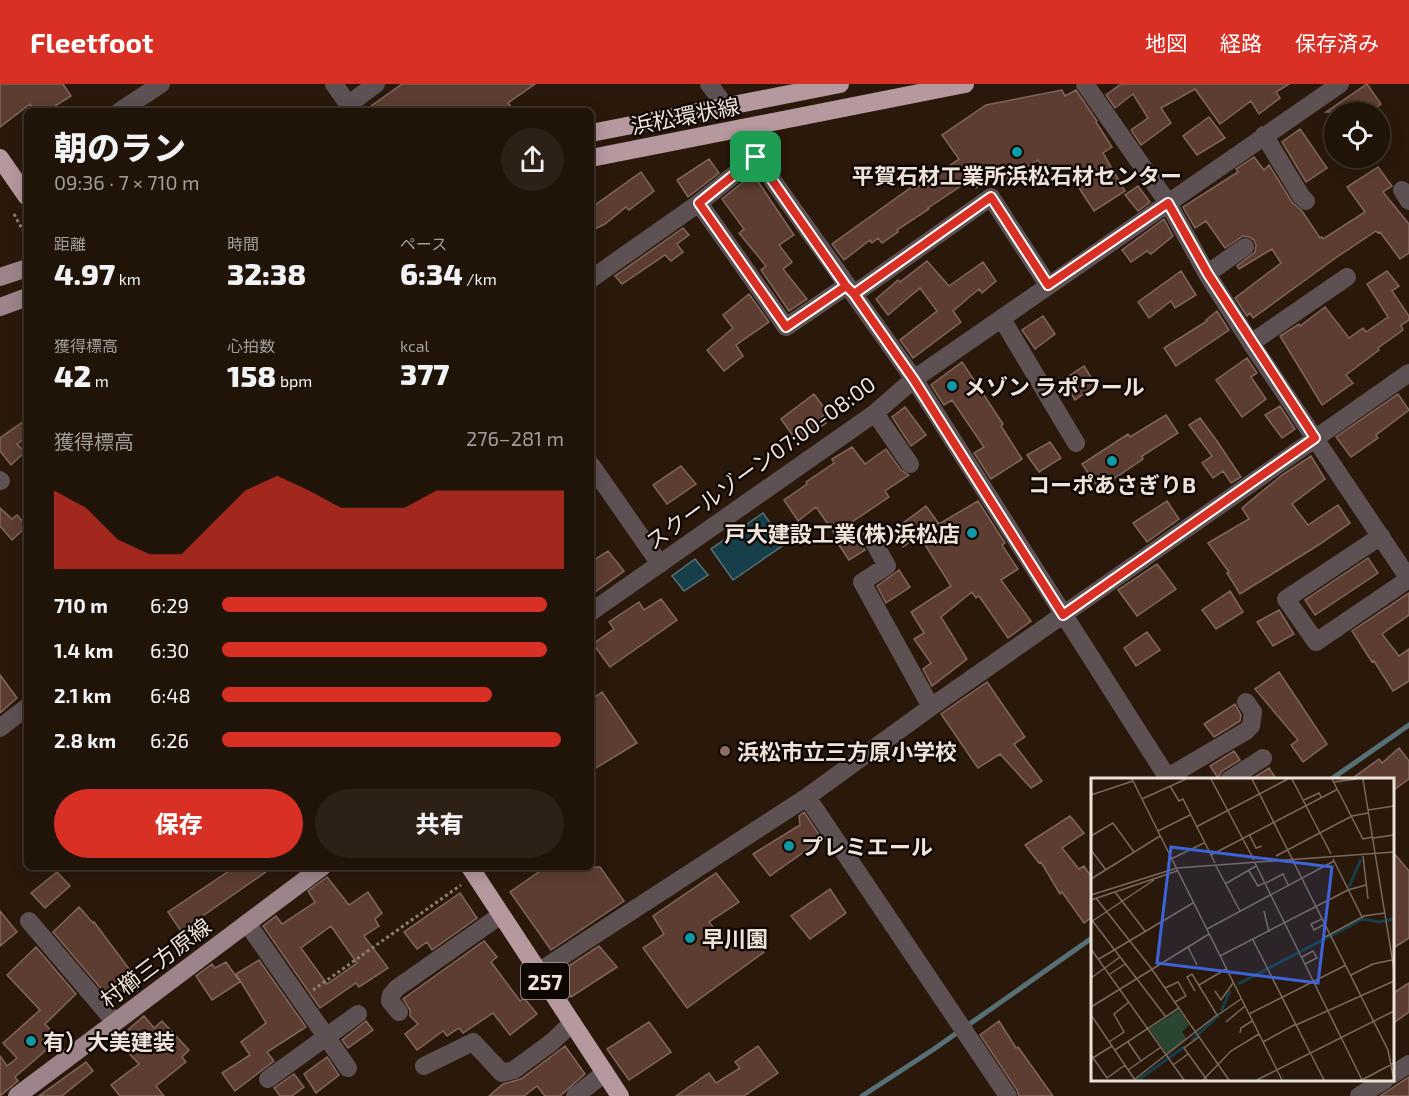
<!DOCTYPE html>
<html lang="ja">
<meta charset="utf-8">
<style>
:root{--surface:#201308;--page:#2d2016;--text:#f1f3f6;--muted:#a29e9c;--line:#3d3229;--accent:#d93025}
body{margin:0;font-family:"Exo 2","Noto Sans JP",sans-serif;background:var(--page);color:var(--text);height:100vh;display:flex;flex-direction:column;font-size:22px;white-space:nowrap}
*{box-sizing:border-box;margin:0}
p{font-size:20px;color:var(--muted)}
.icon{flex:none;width:33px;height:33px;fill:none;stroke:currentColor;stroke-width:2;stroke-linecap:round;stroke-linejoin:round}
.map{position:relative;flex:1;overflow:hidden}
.sheet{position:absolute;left:24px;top:24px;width:570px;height:762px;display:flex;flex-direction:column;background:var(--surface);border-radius:9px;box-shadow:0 3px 15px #0003,0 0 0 2px var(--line)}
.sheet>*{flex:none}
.buttons{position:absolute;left:1324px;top:18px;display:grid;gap:12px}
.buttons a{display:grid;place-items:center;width:66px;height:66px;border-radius:50%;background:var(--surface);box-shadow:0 3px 15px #0003,0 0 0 2px var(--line);font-size:30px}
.pin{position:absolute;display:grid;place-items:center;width:51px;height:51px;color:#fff;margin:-26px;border-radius:12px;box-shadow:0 3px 9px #0006}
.round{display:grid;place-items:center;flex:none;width:63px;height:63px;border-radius:32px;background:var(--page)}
.headline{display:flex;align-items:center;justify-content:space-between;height:102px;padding:0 30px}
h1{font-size:33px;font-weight:800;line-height:45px}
.figures{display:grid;grid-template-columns:repeat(3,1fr);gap:9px;height:102px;padding:6px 30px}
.figures div{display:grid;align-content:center}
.figures b{font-size:30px;font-weight:800}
.figures small{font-size:16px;font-weight:400}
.figures p{font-size:16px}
.chart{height:168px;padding:12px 30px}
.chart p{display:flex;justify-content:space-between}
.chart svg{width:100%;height:108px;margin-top:6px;fill:var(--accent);opacity:.7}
.cta{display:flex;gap:12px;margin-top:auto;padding:12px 30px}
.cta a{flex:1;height:69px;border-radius:36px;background:var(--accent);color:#fff;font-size:24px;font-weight:800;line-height:69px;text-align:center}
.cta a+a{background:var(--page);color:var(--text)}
ul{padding:0 30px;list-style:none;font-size:20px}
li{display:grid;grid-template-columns:96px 72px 1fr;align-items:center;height:45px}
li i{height:15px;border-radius:8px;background:var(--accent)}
header{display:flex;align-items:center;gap:36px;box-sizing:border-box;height:84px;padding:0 30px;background:var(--accent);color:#fff}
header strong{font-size:28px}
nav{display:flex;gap:33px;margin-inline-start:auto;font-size:21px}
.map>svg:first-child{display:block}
</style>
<header>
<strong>Fleetfoot</strong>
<nav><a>地図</a><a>経路</a><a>保存済み</a></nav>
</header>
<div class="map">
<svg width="1409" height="1012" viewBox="0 0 1409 1012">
<rect width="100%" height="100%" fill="#2a190b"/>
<path fill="#163f4b" stroke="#577076" stroke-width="1.5" d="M763 429 785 460 733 496 711 465Z
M695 475 708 491 684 507 672 492Z"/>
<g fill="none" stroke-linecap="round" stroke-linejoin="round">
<path stroke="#577076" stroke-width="5" d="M1330 696 1409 641
M862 1012 934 965 1092 854"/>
</g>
<path fill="#5d3d31" stroke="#80665c" stroke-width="1.5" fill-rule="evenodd" d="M0 0H63L71 12 47 27H35L30 20 0 43Z
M402 0H535L508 19 510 21 502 27H364Z
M1121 0H1289L1276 8 1280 14 1259 30 1251 17 1220 40 1195 5 1161 24 1171 39 1141 61 1131 46 1148 34 1133 10 1115 24 1106 11Z
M1367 0 1381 20 1369 28H1326Z
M1062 6 1065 12 1076 6 1097 37 1096 38 1112 63 1103 69 1125 107 1094 127 1072 93 1055 103 1038 76 1005 98 998 88 976 104 970 96 928 124 929 125 897 146 898 148 882 159 878 154 872 159 870 156 844 176 832 160 913 102 915 105 959 75 942 51 986 21Z
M1209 33 1225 54 1197 71 1183 52Z
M1300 45 1327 84 1306 98 1282 58Z
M1254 73 1264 86 1269 81 1292 118 1302 127 1320 154 1322 153 1323 155 1365 128 1347 103 1378 83 1392 102 1383 108 1409 140V169L1400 175 1380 148 1378 149 1376 147 1337 173 1253 234 1250 229 1247 232 1235 214 1281 179 1272 165 1239 185 1237 182 1255 168 1256 161 1254 156 1249 153 1243 152 1225 164 1206 137 1195 144 1183 123 1238 88 1236 85Z
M709 75 719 89 688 113 677 96Z
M641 88 654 107 629 126 626 123 605 140 591 147V124Z
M753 90 794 151 779 161 792 178 783 185 807 215 789 227 761 186 766 182 739 149 744 145 722 115Z
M1138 102 1150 118 1138 127 1125 111Z
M1164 135 1173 152 1151 170 1147 167 1131 178 1122 166Z
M683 144 689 151 677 160 683 168 671 177 665 171 622 200 615 192Z
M927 177 949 202 983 178 996 197 982 209 979 205 953 227 961 238 913 274 900 256 937 227 920 204 888 231 876 215 898 196 900 198Z
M1181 187 1196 211 1175 224 1171 217 1149 234 1138 218Z
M1387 187 1399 202 1392 207 1409 232V236L1401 241 1403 246 1378 264 1379 266 1346 291 1353 299 1322 321 1280 252 1299 240 1300 242 1325 223 1349 254 1363 244 1366 248 1388 233 1367 200Z
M749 210 769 238 736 261 743 272 724 287 707 266 733 244 723 231Z
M1217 227 1229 246 1176 282 1164 264 1207 237 1206 236Z
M1043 232 1055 250 1035 265 1022 246Z
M1247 274 1257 289 1251 293 1266 315 1242 333 1216 296Z
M962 278 1003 340 1001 342 1022 375 991 395 974 369 984 363 952 316 944 321 931 301Z
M1084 282 1096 301 1075 316 1063 296Z
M814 310 828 329 822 333 826 339 798 359 781 335Z
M1398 310 1409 326 1376 351 1378 354 1351 373 1336 353Z
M1280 322 1295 345 1282 354 1265 331Z
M905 323 926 351 911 362 892 333Z
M1166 331 1178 349 1142 372 1143 375 1099 405 1082 380 1128 350 1130 353Z
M1200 334 1217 357 1241 393 1231 399 1223 387 1213 394 1202 379 1212 372 1189 341Z
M27 335V353L17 360 25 368 11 381 0 367V354Z
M1050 358 1061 374 1039 388 1027 371Z
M852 363 865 380 886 365 901 386 909 391 885 407 889 413 852 438 865 466 849 476 837 458 839 456 816 423 798 437 784 416 807 400 806 398 834 379 832 375Z
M1311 372 1325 395 1292 420 1308 441 1338 421 1350 439 1320 460 1240 510 1227 489 1229 488 1208 459 1249 435 1242 424 1282 391Z
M681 382 696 400 667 420 653 401Z
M978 417 1005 459 1002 461 1018 485 1001 496 1031 537 1008 554 979 512 976 514 972 508 941 533 967 575 932 602 923 585 931 579 914 555 924 549 911 528 951 502 919 451 903 463 891 448 926 422 939 440Z
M1167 417 1179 435 1147 458 1133 439Z
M0 424 12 435 17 431 27 442 12 456 0 442Z
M608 467 624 487 591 511V478Z
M1368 474 1378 489 1315 531 1305 516Z
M1157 480 1176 505 1137 532 1118 506Z
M899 486 910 503 886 519 877 502Z
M1230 507 1243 528 1216 545 1202 526Z
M1409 509V531L1382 550 1399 572 1409 565V597L1393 607 1374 577 1372 578 1352 547Z
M661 515 677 536 610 583 593 560 614 545 609 538 639 518 644 526Z
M1279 526 1294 550 1273 562 1257 538Z
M1147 548 1160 566 1136 582 1124 564Z
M1279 588 1327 660 1303 678 1291 661 1298 656 1255 605Z
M0 591 17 614 0 629Z
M987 598 1025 653 1014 660 1042 697 1031 704 1000 670 978 684 941 630Z
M602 608 637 659 591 687V616Z
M1235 620 1241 631 1240 637 1214 653 1204 640Z
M1399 664 1409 677V695L1392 707V696H1350L1379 675 1382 679Z
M1234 667 1240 676 1222 687 1218 694 1210 682Z
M1269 684 1277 696H1250Z
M804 728 822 755 770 792 753 770 800 741 799 732Z
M1070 732 1084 749 1062 764 1079 785 1084 782 1092 794V833L1084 839 1062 808 1060 810 1041 778 1039 779 1025 761Z
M1392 767 1409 787V854L1392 865Z
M235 783H273L181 847 168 828Z
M546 783H600L624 817 551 866 510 808Z
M57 788 70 802 45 824 31 809Z
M716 789 739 818 709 838 726 859 746 845 764 868 687 924 643 864 664 850 653 832Z
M327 793 349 821 368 808 382 829 375 835 379 842 364 852 388 884 359 903 356 899 320 924 263 842 276 832 282 840 315 818 308 807ZM331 842 357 879 327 900 301 864Z
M830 805 846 829 810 855 791 832Z
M460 809 477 834 432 866 427 858 417 865 404 848Z
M79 823 93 839 94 838 136 894 109 914 53 848Z
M0 827 17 848 0 862Z
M484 857 497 873 491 878 520 917 524 914 537 930 510 951 493 929 463 949 459 944 447 952 443 947 417 966 405 950 418 940 410 932V926L403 915Z
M599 862 617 883 571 913 556 892 565 886 564 885Z
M36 863 76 910 45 940 59 955 15 993 18 997 0 1012V972L7 982 17 974 3 959 40 926 7 891Z
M259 876 306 943 267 968 274 977 235 1007 222 989 250 971 241 958 266 939 236 890Z
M226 878 240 898 212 916 196 892 212 880 215 884Z
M1409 899V928L1392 940V910Z
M144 932 154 944 162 937 189 966 182 973 186 978 156 1002 164 1012H120L111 1001 139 980 116 956Z
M366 937 373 946 348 964 342 956Z
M999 937 1016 964 1018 963 1053 1012H1019L1017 1006 980 951Z
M649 938 671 968 629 996 607 965Z
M565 962 585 990 560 1012H545L537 1002 524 1012H489L503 1000 521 995Z
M758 962 778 989 744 1012H676L709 989 716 999 740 984 735 978Z
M327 973 339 991 316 1009 304 990Z
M86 978 93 987 62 1012H39Z
M294 990 304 1003 292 1012H280L274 1004Z
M1409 993V1012H1380L1395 1002Z"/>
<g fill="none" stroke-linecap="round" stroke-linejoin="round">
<path stroke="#8d7e72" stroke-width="3" stroke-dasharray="3 3" stroke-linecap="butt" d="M14 130 27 154
M313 906 461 801"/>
<path stroke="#5d5154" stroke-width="18" d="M334 0 353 27
M709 0 726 23
M1085 0 1168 119 1207 190 1251 259 1409 495 1316 558 1286 515 1381 452
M349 20 376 0
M120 27 161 0
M741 44 756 73 914 295 1169 696
M1264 51 1301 112 1306 117
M1402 106 1409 117
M699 119 786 243 846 202
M1207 190 1245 163
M591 195 699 119 756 73
M854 210 991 113 1048 201
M1002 235 1076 359
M1251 259 1347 193
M875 329 910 380
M591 381 660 480
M0 396 1 397
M871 453 887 482 862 498 931 623
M591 528 875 329 914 295 1340 0
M0 644 27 623
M1168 693 1246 647 1251 642 1253 628 1246 618
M1229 696 1263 674
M807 713 1008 1012
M29 837 115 938
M247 839 348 984
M538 888 807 713 931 623 1409 289
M399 928 390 917 391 911 397 904 501 831
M424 982 473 958 502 989 514 986 552 958 572 939
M1392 991 1409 980
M268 995 358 930
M575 1012 605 989
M1359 1012 1385 996"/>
<path stroke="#9c848a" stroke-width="18" d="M0 193 27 184
M0 223 27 213
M17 1012 322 783"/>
<path stroke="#b6989f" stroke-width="18" d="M591 49 840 0
M0 74 27 113
M591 74 965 0
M470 783 620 1012"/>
</g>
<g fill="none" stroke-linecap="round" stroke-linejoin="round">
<g stroke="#fff" stroke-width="12">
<path id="route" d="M756 73 846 202 854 210 914 296 1063 531 1315 354 1208 190 1168 119 1048 201 991 113 854 210 846 202 786 243 699 119 756 73"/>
</g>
<use href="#route" stroke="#d93025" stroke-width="8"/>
</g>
<g fill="#0f9aa8" stroke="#0d0603" stroke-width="2">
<circle cx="1017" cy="68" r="6"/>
<circle cx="952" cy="302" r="6"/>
<circle cx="1112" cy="377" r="6"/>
<circle cx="972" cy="449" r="6"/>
<circle cx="789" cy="762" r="6"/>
<circle cx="690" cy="854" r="6"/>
<circle cx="31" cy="957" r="6"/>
</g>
<circle fill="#8d6e63" stroke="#0d0603" stroke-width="2" cx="725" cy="667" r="6"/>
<g text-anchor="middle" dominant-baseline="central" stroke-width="4.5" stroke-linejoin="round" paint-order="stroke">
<rect fill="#0d0603" stroke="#aba199" stroke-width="1.5" x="521" y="879" width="48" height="36" rx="4.5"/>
<g font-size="21" font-weight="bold" fill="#efe3d9">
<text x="545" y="897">257</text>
</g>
<g font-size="22" fill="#efe3d9" stroke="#0d0603">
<text transform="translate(685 31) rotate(-11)">浜松環状線</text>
<text transform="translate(760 378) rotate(-36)">スクールゾーン07:00-08:00</text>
<text transform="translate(155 878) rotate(-37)">村櫛三方原線</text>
</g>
<g font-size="22" font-weight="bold" fill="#efe3d9" stroke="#0d0603" text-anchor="start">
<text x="1017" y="91" text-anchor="middle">平賀石材工業所浜松石材センター</text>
<text x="964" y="302">メゾン ラポワール</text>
<text x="1112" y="400" text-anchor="middle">コーポあさぎりB</text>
<text x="960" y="449" text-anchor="end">戸大建設工業(株)浜松店</text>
<text x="737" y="667">浜松市立三方原小学校</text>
<text x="801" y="762">プレミエール</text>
<text x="702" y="854">早川園</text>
<text x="43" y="957">有）大美建装</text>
</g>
</g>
<g transform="translate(1091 694)">
<rect width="303" height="303" fill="#2a190b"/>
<path d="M88 232 98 247 91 254 96 261 77 277 58 251Z" fill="#2b4533"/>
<path fill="none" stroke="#163f4b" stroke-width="3" d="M258 109 270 81M147 206 272 141 288 144 303 141M130 233 139 213M101 262 128 237M47 302 93 269"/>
<path fill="none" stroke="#796a5d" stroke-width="1.5" d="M41 1 191 302M120 1 163 82M161 1 297 272 303 302M201 1 240 76M241 1 272 61 282 59M272 1 303 192M242 4 266 1M79 8 88 23 92 21 124 85M0 17 42 3M51 21 95 1M213 22 228 15 230 19M277 32 303 28M105 49 197 1M67 53 99 37M158 56 165 70 171 68M0 58 22 45 43 74M282 60 303 57M0 72 15 92M120 77 247 11M185 78 261 38 277 35M272 78 277 121M80 81 113 65M242 81 271 139M164 85 271 302M125 88 149 133M86 90 303 74M158 93 167 108 173 105M0 101 69 58M175 105 192 96 197 107M134 106 165 88M24 114 54 153M0 117 86 90M5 120 60 190 138 302M0 122 86 93M173 133 178 154M0 141 75 239M231 141 220 146 223 152 234 146M0 144 63 102M116 151 243 83M234 159 273 138 294 135M162 162 233 302M97 169 106 187M0 171 93 302M129 178 257 112 275 107M211 179 222 173 226 180 214 186M8 181 102 125M19 196 34 186M260 197 282 186 301 182M0 200 29 179M108 207 135 191M74 210 87 204 95 218 84 224M124 213 130 222 142 205M0 229 118 156M158 236 255 187M0 237 44 302M127 237 150 221M135 244 154 228M205 247 303 203M149 255 150 250 161 243M108 259 93 270 116 302M18 264 33 254 23 236 38 224M37 264 50 283M172 264 205 246M24 272 88 230M0 277 16 300 34 287M0 281 21 268M82 287 97 276M37 292 70 269M44 301 126 237 101 196 96 199 104 213M112 302 140 273 168 256M166 302 303 233M271 302 303 285"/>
<path fill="#3c64d8" fill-opacity="0.15" stroke="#3c64d8" stroke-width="3" d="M80 69 241 89 227 205 66 185Z"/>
<rect width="303" height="303" fill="none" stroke="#efe3d9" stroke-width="3"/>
</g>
</svg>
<div class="buttons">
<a><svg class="icon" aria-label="locate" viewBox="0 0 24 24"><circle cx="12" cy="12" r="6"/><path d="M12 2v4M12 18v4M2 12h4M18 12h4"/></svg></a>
</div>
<div class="pin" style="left:756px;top:73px;background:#1e9e55"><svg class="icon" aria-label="arrive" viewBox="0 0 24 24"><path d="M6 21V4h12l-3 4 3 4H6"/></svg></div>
<section class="sheet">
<div class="headline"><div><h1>朝のラン</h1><p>09:36 · 7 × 710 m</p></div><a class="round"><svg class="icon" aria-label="share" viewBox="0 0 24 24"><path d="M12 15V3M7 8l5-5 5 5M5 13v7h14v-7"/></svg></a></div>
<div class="figures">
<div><p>距離</p><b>4.97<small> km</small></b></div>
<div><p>時間</p><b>32:38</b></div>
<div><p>ペース</p><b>6:34<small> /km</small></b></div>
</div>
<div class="figures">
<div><p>獲得標高</p><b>42<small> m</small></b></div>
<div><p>心拍数</p><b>158<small> bpm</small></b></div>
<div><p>kcal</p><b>377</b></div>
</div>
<div class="chart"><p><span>獲得標高</span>276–281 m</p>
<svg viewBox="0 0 160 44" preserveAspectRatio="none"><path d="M0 44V12L10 19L20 32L30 38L40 38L50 25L60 12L70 6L80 12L90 19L100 19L110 19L120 12L130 12L140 12L150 12L160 12V44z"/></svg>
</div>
<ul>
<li><b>710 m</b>6:29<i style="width:95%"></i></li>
<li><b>1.4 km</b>6:30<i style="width:95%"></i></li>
<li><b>2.1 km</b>6:48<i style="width:79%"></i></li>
<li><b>2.8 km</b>6:26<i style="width:99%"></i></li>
</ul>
<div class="cta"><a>保存</a><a>共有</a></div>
</section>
</div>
